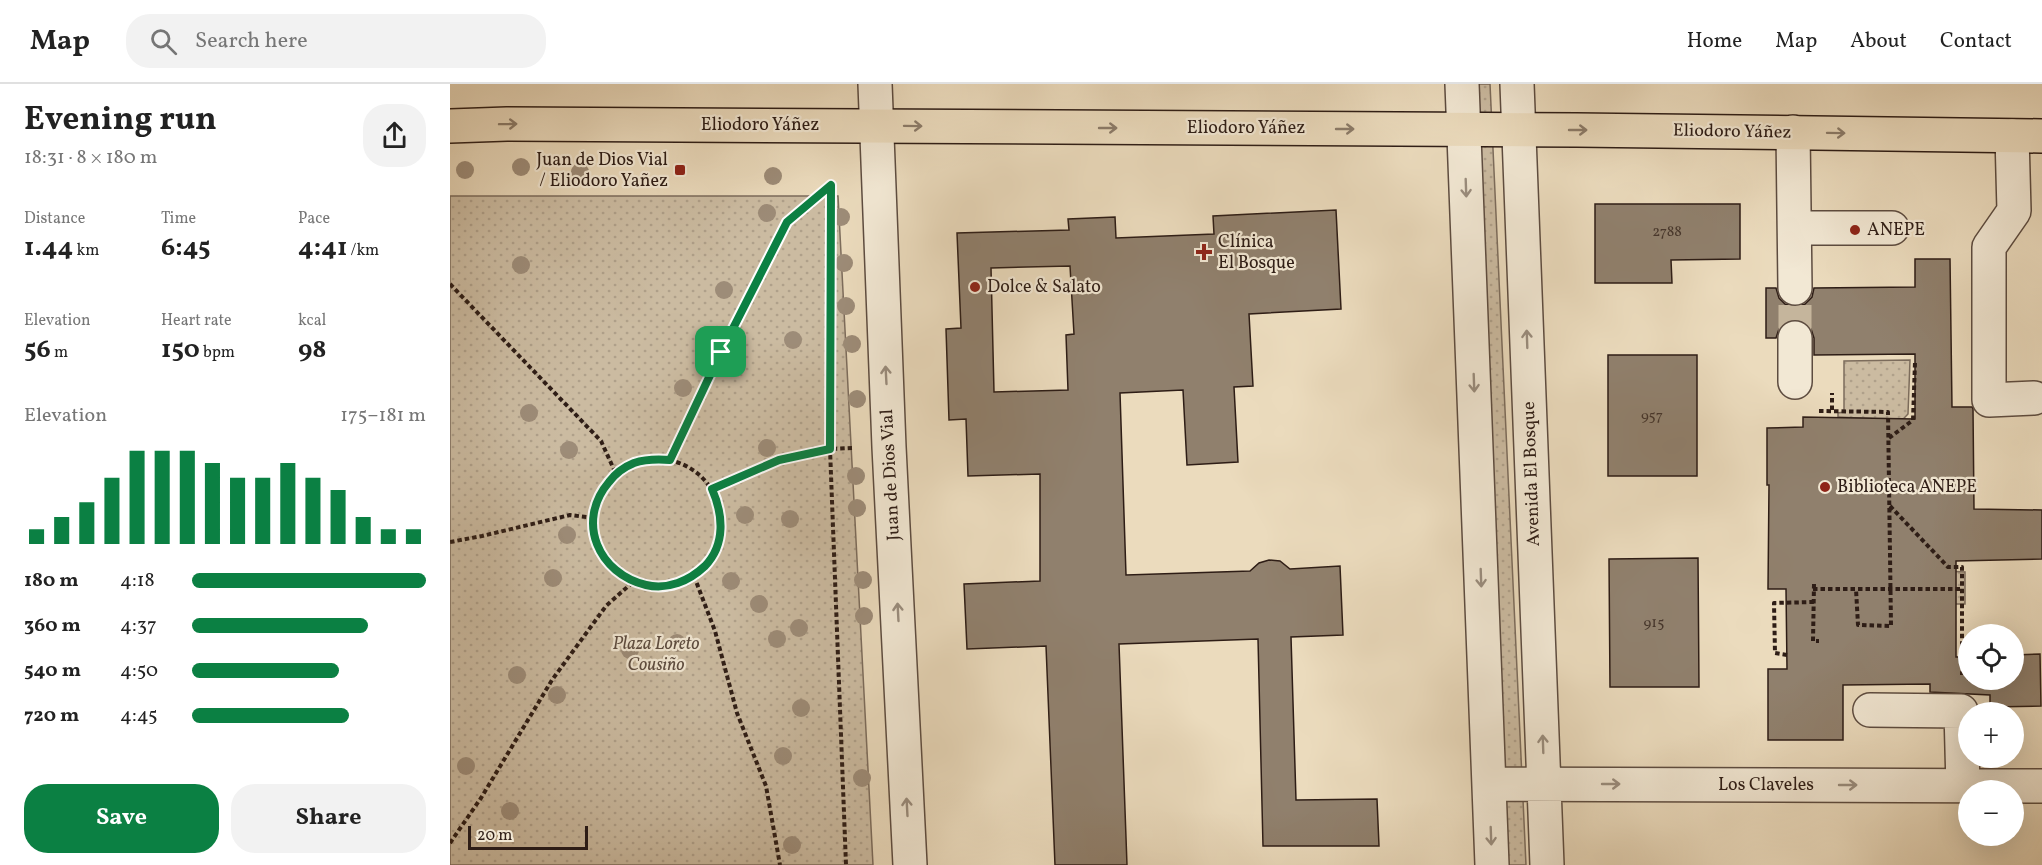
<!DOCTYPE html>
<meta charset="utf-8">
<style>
:root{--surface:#fff;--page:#f2f2f2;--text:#222;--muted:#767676;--line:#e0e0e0;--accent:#0b8043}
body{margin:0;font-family:Vollkorn,serif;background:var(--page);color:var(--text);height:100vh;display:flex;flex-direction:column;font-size:22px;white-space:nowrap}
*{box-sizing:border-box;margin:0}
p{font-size:20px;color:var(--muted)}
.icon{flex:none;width:33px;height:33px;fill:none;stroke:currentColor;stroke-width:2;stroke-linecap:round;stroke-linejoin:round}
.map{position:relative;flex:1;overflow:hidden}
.sheet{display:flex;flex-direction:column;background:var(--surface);width:450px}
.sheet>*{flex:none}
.fabs{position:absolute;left:1508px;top:540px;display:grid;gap:12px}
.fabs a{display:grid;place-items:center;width:66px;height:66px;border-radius:50%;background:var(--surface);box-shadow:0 6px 24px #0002;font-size:30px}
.scale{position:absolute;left:18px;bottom:15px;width:120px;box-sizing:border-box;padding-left:6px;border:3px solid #2e1d16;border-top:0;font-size:16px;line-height:21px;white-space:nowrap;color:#2e1d16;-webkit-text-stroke:4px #f2e8d4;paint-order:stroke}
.pin{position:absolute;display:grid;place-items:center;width:51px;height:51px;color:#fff;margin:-26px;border-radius:12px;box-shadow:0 3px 9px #0006}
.round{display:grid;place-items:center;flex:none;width:63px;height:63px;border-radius:24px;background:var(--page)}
.summary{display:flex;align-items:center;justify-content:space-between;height:102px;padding:0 24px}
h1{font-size:33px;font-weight:700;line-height:45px}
.stats{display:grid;grid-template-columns:repeat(3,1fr);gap:9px;height:102px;padding:6px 24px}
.stats div{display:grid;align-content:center}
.stats b{font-size:26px;font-weight:700}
.stats small{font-size:16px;font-weight:400}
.stats p{font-size:16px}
.chart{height:168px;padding:12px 24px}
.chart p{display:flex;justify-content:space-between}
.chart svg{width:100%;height:108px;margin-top:6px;stroke:var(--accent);stroke-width:6}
.button{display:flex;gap:12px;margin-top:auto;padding:12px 24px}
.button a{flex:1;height:69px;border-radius:24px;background:var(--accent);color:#fff;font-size:24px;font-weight:700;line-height:69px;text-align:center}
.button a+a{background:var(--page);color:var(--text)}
ul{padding:0 24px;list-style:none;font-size:20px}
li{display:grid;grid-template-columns:96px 72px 1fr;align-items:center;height:45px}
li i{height:15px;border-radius:8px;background:var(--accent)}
header{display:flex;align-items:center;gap:36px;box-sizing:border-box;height:84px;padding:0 30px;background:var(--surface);border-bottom:2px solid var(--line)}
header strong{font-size:28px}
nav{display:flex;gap:33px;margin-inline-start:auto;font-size:21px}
.search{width:420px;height:54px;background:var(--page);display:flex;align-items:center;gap:15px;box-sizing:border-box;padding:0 21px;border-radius:24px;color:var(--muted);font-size:22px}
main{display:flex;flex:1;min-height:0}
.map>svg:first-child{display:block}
</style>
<header>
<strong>Map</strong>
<div class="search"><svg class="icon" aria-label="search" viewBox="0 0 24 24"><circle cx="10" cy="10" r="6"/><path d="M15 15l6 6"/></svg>Search here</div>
<nav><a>Home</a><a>Map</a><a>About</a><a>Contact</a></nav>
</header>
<main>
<section class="sheet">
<div class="summary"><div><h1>Evening run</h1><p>18:31 · 8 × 180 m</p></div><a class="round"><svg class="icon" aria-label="share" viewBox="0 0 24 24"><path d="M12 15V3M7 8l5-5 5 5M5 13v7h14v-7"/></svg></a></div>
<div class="stats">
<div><p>Distance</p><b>1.44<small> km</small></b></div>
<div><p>Time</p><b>6:45</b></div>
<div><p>Pace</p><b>4:41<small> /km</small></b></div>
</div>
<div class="stats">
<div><p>Elevation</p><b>56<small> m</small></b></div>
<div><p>Heart rate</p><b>150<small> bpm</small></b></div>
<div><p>kcal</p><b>98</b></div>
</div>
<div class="chart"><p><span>Elevation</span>175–181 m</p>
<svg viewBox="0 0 160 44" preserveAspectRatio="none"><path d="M5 44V38M15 44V33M25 44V27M35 44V17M45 44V6M55 44V6M65 44V6M75 44V11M85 44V17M95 44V17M105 44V11M115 44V17M125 44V22M135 44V33M145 44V38M155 44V38"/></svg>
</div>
<ul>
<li><b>180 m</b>4:18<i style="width:100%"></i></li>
<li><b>360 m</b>4:37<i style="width:75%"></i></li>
<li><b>540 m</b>4:50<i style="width:63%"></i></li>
<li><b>720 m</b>4:45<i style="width:67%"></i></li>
</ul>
<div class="button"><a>Save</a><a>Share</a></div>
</section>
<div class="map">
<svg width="1592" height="781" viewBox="0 0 1592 781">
<defs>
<pattern id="green-dots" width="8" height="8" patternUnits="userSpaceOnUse" patternTransform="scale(1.5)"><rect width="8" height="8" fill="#cbbba1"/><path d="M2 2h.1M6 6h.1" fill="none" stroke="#afa08a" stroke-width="1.8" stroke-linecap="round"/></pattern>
</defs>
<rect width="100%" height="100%" fill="#ebdbbd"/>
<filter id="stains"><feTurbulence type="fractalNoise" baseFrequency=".00333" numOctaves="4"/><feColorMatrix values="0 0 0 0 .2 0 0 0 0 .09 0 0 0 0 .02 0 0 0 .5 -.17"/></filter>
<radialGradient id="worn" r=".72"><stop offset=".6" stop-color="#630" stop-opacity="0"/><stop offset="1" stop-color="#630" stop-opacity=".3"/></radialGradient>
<path fill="url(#green-dots)" stroke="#7c6c5c" stroke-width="1.5" d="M1025 0H1040L1076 781H1056Z
M0 112H388L423 781H0Z
M1460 276 1458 330 1435 354 1437 424 1494 487 1515 488V520H1486V496L1439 498 1436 539 1402 540 1400 507 1437 506 1430 335 1388 333V329L1394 328V277Z"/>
<path fill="#90806d" stroke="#2e1d16" stroke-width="1.5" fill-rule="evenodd" d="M1145 120H1290V175L1221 176 1222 199H1145Z
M886 126 891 225 799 230 803 302 784 303 788 378 737 381 733 306 670 309 676 491 800 487 809 479 819 476 830 477 840 485 890 482 893 551 841 553 846 716 927 715 929 762H813L808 555 669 560 677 781H605L596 562 517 565 514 500 590 497V390L518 392 516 335 499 336 496 245 511 244 507 149 619 146 618 135 665 133 666 154 764 150 763 132ZM620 182 624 250 616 251 618 306 544 308 541 184Z
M1465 175H1500L1502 323H1522L1523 325 1524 425 1592 426V475L1506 477V573H1518V596H1563V571L1590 570 1591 622 1540 623V611L1480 608V600L1393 601V656H1318V585H1337L1336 505H1318L1319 401H1317V344L1353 343V333L1465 335V270L1364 271V254L1361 245 1355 238 1346 235 1335 238 1329 245 1326 254H1316V204H1326L1329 214 1335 220 1345 223 1355 220 1362 213 1364 204 1465 203Z
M1158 271H1247V392H1158Z
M1248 474 1249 603H1160L1159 475Z"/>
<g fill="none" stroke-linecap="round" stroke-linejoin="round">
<path stroke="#c5b59c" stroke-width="33" stroke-dasharray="33 16" stroke-linecap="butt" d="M1345 254V204"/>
<g stroke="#5d4c40" stroke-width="36">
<path id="minor" d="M425 0 439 363 460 781
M1012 0 1042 781
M1067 0 1097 781
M1343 48 1345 204
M1562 52 1564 127 1539 163V316L1584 314
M1345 144H1442
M1345 298V254
M1420 626 1511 627 1513 702
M1039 700 1592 702"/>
</g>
<g stroke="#2e1d16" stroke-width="36">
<path id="major" d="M0 42 57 40 1127 46 1592 52"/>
</g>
<path stroke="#2e1d16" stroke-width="4" stroke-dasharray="4.5 3" stroke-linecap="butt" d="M381 101 380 365 396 781
M0 200 151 357 166 390
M1382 326V309
M1369 327 1438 328 1441 542 1408 541 1406 505
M1439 354 1463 336 1465 278
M143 439a64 64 0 1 1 128 0a64 64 0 1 1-128 0Z
M220 376 271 268 337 138 381 102
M262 404 329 376 380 365 402 364
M1440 422 1498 483H1512V591
M0 458 32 452 120 431 144 434
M244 492 265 547 287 629 316 702 330 781
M1364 500 1363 557H1369
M1363 505H1511
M1337 571 1325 569 1324 519 1364 518
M0 759 31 714 102 596 156 522 183 498"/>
<use href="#minor" stroke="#f2e8d4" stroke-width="33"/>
<use href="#major" stroke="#ebdbbd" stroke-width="33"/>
</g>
<g fill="#9d8c78">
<circle cx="71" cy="83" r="9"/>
<circle cx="15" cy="86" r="9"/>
<circle cx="130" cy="88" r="9"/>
<circle cx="323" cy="92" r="9"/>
<circle cx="317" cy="129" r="9"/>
<circle cx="391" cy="133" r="9"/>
<circle cx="394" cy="179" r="9"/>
<circle cx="71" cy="181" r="9"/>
<circle cx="274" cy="206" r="9"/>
<circle cx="396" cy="222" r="9"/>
<circle cx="343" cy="256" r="9"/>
<circle cx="402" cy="260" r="9"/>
<circle cx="233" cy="304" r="9"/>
<circle cx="407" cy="315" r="9"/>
<circle cx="79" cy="329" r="9"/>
<circle cx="317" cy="364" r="9"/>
<circle cx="119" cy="366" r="9"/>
<circle cx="406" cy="392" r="9"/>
<circle cx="407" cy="424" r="9"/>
<circle cx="295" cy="431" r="9"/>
<circle cx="340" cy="435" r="9"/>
<circle cx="117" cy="451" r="9"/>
<circle cx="103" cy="494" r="9"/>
<circle cx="413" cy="496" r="9"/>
<circle cx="281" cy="497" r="9"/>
<circle cx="309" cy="520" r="9"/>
<circle cx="414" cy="532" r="9"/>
<circle cx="349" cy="544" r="9"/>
<circle cx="327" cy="555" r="9"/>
<circle cx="227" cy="559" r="9"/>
<circle cx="180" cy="566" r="9"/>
<circle cx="67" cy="591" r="9"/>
<circle cx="107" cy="611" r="9"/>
<circle cx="351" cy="624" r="9"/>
<circle cx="333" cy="672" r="9"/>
<circle cx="16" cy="682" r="9"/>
<circle cx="412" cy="694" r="9"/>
<circle cx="60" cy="727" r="9"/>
<circle cx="342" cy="761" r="9"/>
</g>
<defs><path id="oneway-shaft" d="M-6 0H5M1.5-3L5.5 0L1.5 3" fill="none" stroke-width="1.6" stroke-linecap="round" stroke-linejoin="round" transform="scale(1.5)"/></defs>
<g stroke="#8c7c6a">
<use href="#oneway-shaft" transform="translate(58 40) rotate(-1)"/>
<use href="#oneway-shaft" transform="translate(463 42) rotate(1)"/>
<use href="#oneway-shaft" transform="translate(658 44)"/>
<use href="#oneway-shaft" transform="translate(895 45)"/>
<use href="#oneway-shaft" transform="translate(1128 46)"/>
<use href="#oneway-shaft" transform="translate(1386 49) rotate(1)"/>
</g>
<g stroke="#9a8d7e">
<use href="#oneway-shaft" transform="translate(1016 104) rotate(88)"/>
<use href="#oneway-shaft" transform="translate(1077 255) rotate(-92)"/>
<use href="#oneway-shaft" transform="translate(436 291) rotate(-93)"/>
<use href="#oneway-shaft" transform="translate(1024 299) rotate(88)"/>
<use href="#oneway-shaft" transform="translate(1031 494) rotate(88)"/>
<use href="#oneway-shaft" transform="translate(448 528) rotate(-93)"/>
<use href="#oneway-shaft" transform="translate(1093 660) rotate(-92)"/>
<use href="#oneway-shaft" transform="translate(1161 700)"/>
<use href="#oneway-shaft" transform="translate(1398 701)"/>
<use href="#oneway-shaft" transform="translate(457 723) rotate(-93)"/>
<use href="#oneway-shaft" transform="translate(1041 752) rotate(88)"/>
</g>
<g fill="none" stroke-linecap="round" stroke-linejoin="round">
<g stroke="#fff" stroke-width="12">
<path id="route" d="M381 101 380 365 329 376 262 405C273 430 276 460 255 482 239 497 218 506 196 501 149 490 125 438 159 398 165 390 174 383 184 379 196 375 208 375 220 376L271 268 337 138Z"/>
</g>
<use href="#route" stroke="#0b8043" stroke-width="8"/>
</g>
<g fill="#8f2418" stroke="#f2e8d4" stroke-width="2">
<rect x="224" y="80" width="12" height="12" rx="3"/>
<circle cx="1405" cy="146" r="6"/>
<path d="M751 159h6v6h6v6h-6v6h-6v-6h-6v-6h6z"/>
<circle cx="525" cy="203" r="6"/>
<circle cx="1375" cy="403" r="6"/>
</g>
<g text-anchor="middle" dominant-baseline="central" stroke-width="4.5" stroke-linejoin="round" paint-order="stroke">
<g font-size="15" fill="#46362c">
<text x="1217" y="148">2788</text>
<text x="1202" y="332">957</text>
<text x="1204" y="539">915</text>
</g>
<g font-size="18" fill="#2e1d16" stroke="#f2e8d4">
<text x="310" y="41">Eliodoro Yáñez</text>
<text x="796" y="44">Eliodoro Yáñez</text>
<text transform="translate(1282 48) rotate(1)">Eliodoro Yáñez</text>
<text transform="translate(1082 390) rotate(-92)">Avenida El Bosque</text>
<text transform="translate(441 391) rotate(-93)">Juan de Dios Vial</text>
<text x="1316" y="701">Los Claveles</text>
</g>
<g font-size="18" fill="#2e1d16" stroke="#f2e8d4" text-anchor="start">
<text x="218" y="76" text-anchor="end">Juan de Dios Vial<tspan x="218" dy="21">/ Eliodoro Yañez</tspan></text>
<text x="1417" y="146">ANEPE</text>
<text x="768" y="158">Clínica<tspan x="768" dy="21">El Bosque</tspan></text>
<text x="537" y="203">Dolce &amp; Salato</text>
<text x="1387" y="403">Biblioteca ANEPE</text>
</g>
<g font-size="18" font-style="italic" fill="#5d4c40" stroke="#f2e8d4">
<text x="206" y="560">Plaza Loreto<tspan x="206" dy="21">Cousiño</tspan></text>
</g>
</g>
<rect width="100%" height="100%" filter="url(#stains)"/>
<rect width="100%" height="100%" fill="url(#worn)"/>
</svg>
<div class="fabs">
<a><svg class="icon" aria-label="locate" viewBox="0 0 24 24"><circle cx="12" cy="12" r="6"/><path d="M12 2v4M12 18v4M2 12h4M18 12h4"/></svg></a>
<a>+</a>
<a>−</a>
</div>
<div class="scale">20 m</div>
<div class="pin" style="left:271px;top:268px;background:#1e9e55"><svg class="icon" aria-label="arrive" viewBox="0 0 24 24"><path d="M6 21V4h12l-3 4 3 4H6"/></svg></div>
</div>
</main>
